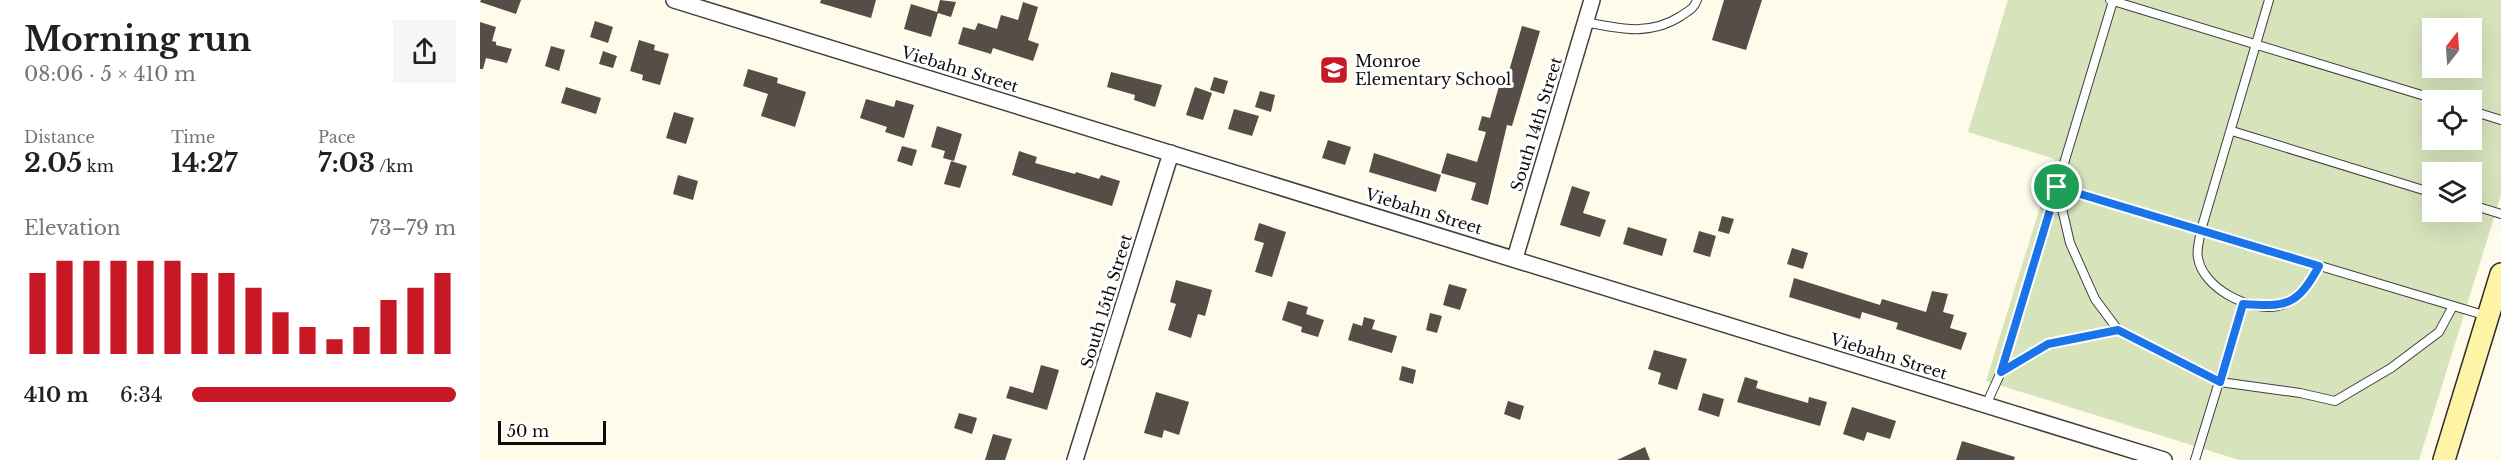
<!DOCTYPE html>
<meta charset="utf-8">
<style>
:root{--surface:#fff;--page:#f6f6f6;--text:#202124;--muted:#757577;--accent:#c81825}
body{margin:0;font-family:"Libre Baskerville",serif;background:var(--page);color:var(--text);height:100vh;display:flex;flex-direction:column;font-size:22px;white-space:nowrap}
*{box-sizing:border-box;margin:0}
p{font-size:20px;color:var(--muted)}
.icon{flex:none;width:33px;height:33px;fill:none;stroke:currentColor;stroke-width:2;stroke-linecap:round;stroke-linejoin:round}
.map{position:relative;flex:1;overflow:hidden}
.side{display:flex;flex-direction:column;background:var(--surface);width:480px}
.side>*{flex:none}
.needle{width:39px;rotate:17deg}
.fabs{position:absolute;left:1942px;top:18px;display:grid;gap:12px}
.fabs a{display:grid;place-items:center;width:60px;height:60px;border-radius:0px;background:var(--surface);box-shadow:0 6px 24px #0002;font-size:30px}
.scale{position:absolute;left:18px;bottom:15px;width:108px;box-sizing:border-box;padding-left:6px;border:3px solid #0c0c0c;border-top:0;font-size:16px;line-height:21px;white-space:nowrap;color:#0c0c0c;-webkit-text-stroke:4px #fff;paint-order:stroke}
.pin{position:absolute;display:grid;place-items:center;width:51px;height:51px;color:#fff;margin:-26px;border:3px solid #fff;border-radius:50%;box-shadow:0 2px 6px #0007}
.round{display:grid;place-items:center;flex:none;width:63px;height:63px;border-radius:0px;background:var(--page)}
.headline{display:flex;align-items:center;justify-content:space-between;height:102px;padding:0 24px}
h1{font-size:33px;font-weight:800;line-height:45px}
.figures{display:grid;grid-template-columns:repeat(3,1fr);gap:9px;height:102px;padding:6px 24px}
.figures div{display:grid;align-content:center}
.figures b{font-size:26px;font-weight:800}
.figures small{font-size:16px;font-weight:400}
.figures p{font-size:16px}
.chart{height:168px;padding:12px 24px}
.chart p{display:flex;justify-content:space-between}
.chart svg{width:100%;height:108px;margin-top:6px;stroke:var(--accent);stroke-width:6}
ul{padding:0 24px;list-style:none;font-size:20px}
li{display:grid;grid-template-columns:96px 72px 1fr;align-items:center;height:45px}
li i{height:15px;border-radius:8px;background:var(--accent)}
main{display:flex;flex:1;min-height:0}
.map>svg:first-child{display:block}
</style>
<main>
<section class="side">
<div class="headline"><div><h1>Morning run</h1><p>08:06 · 5 × 410 m</p></div><a class="round"><svg class="icon" aria-label="share" viewBox="0 0 24 24"><path d="M12 15V3M7 8l5-5 5 5M5 13v7h14v-7"/></svg></a></div>
<div class="figures">
<div><p>Distance</p><b>2.05<small> km</small></b></div>
<div><p>Time</p><b>14:27</b></div>
<div><p>Pace</p><b>7:03<small> /km</small></b></div>
</div>
<div class="chart"><p><span>Elevation</span>73–79 m</p>
<svg viewBox="0 0 160 44" preserveAspectRatio="none"><path d="M5 44V11M15 44V6M25 44V6M35 44V6M45 44V6M55 44V6M65 44V11M75 44V11M85 44V17M95 44V27M105 44V33M115 44V38M125 44V33M135 44V22M145 44V17M155 44V11"/></svg>
</div>
<ul>
<li><b>410 m</b>6:34<i style="width:100%"></i></li>
</ul>
</section>
<div class="map">
<svg width="2021" height="460" viewBox="0 0 2021 460">
<rect width="100%" height="100%" fill="#fffbeb"/>
<path fill="#d6e3bb" fill-rule="evenodd" d="M1528 0H2021V195L1939 460H1759L1506 381 1575 159 1488 132ZM1953 28H1992V68H1953ZM1953 100H1992V140H1953ZM1953 172H1992V212H1953Z"/>
<path fill="#564d47" d="M1 0H41L36 14 0 2Z
M341 0H396L391 18 340 3Z
M460 0 476 2 471 17 458 13 451 37 424 29 431 4 457 12Z
M1244 0H1282L1266 50 1232 40Z
M543 2 558 7 548 40 559 44 553 61 513 48 511 54 478 44 483 27 495 30 498 23 517 29 521 15 538 20Z
M115 21 133 27 128 43 110 37Z
M0 22 16 27 12 41 16 42V45L32 49 27 63 6 58 3 69H0Z
M1042 26 1060 31 1032 126 1027 125 1008 205 991 200 996 183 961 173 967 153 997 162 1006 132 998 130 1002 116 1010 118 1019 86 1024 88Z
M159 40 175 45 174 50 189 54 180 85 162 80 163 75 150 71Z
M71 46 85 50 79 71 65 66Z
M123 51 137 56 133 68 119 64Z
M268 69 298 78 297 83 326 92 315 127 281 116 288 94 263 86Z
M631 72 682 85 675 107 654 100 655 95 627 87Z
M734 77 748 81 744 94 730 90Z
M86 87 121 98 116 114 81 103Z
M715 87 732 93 723 120 706 115Z
M780 91 795 95 791 112 775 107Z
M386 99 414 107 416 100 434 105 424 138 405 132 407 127 380 118Z
M754 109 779 116 772 136 748 129Z
M194 112 214 118 206 144 186 138Z
M457 126 482 134 474 161 463 158 465 151 451 147Z
M848 140 871 147 865 165 842 158Z
M422 146 437 150 432 166 417 161Z
M539 151 557 157 555 163 595 174 596 172 619 179 621 175 640 181 632 206 532 175Z
M894 153 961 175 956 192 889 172Z
M471 161 487 166 480 188 464 184Z
M198 175 218 181 213 200 193 194Z
M1092 186 1110 192 1103 213 1126 220 1120 237 1080 225Z
M1242 216 1254 219 1249 234 1238 231Z
M779 223 806 232 792 277 775 272 784 243 774 240Z
M1148 227 1187 239 1182 256 1143 244Z
M1219 231 1236 236 1230 257 1213 252Z
M1312 248 1328 253 1323 269 1307 264Z
M1314 278 1400 305 1402 299 1446 312 1452 291 1468 294 1463 312 1474 315 1470 328 1487 333 1481 350 1416 329 1418 323 1382 312 1380 319 1309 297Z
M696 280 732 290 725 316 718 314 711 338 688 330 696 304 690 302Z
M969 284 987 289 980 310 963 305Z
M808 301 828 307 826 314 844 320 838 337 821 332 822 327 802 320Z
M950 313 962 316 957 333 946 330Z
M884 317 895 320 892 329 917 336 912 353 868 340 873 323 882 326Z
M1174 350 1207 359 1197 390 1178 384 1181 373 1168 369Z
M561 365 579 370 567 410 526 398 530 386 553 393Z
M922 366 936 370 933 384 919 380Z
M1265 377 1278 381 1276 388 1328 403 1329 397 1347 402 1340 426 1257 402Z
M676 392 709 402 699 435 684 430 682 438 664 433Z
M1223 393 1244 399 1239 417 1218 410Z
M1028 401 1044 406 1040 420 1024 414Z
M1372 407 1416 421 1410 439 1387 432 1384 441 1363 434Z
M479 413 497 418 492 434 474 428Z
M513 434 532 439 525 460H505Z
M1482 441 1535 457 1534 460H1476Z
M1165 447 1170 460H1137Z"/>
<g fill="none" stroke-linecap="round" stroke-linejoin="round">
<g stroke="#3f3f3f" stroke-width="10">
<path id="lane" d="M1630 0 1958 100
M1789 0 1721 230C1720 238 1716 250 1718 258 1723 288 1769 312 1798 306 1819 301 1829 283 1839 266
M1105 22C1140 29 1170 36 1201 16 1208 11 1214 9 1217 0
M1992 111 2021 120
M1752 131 1953 193
M1992 205 2021 214
M1973 306 1959 332 1911 368 1855 401 1820 393 1740 382 1638 330 1615 299 1590 243 1577 187 2007 316
M1521 372 1568 344 1638 330
M1506 405 1521 372 1633 1
M1715 460 1763 304"/>
</g>
<g stroke="#3f3f3f" stroke-width="18">
<path id="street" d="M194 0 1684 460
M1035 258 1112 0
M595 460 691 153"/>
</g>
<g stroke="#2e2e2e" stroke-width="24">
<path id="secondary" d="M1964 460 2021 274"/>
</g>
<use href="#lane" stroke="#fff" stroke-width="8"/>
<use href="#street" stroke="#fff" stroke-width="15"/>
<use href="#secondary" stroke="#fff3a6" stroke-width="21"/>
</g>
<g fill="none" stroke-linecap="round" stroke-linejoin="round">
<g stroke="#fff" stroke-width="12">
<path id="route" d="M1577 187 1839 266C1817 306 1807 307 1763 304L1740 382 1638 330 1568 344 1521 372Z"/>
</g>
<use href="#route" stroke="#1a73e8" stroke-width="8"/>
</g>
<defs>
<g id="school-square" transform="scale(1.5)"><rect x="-9" y="-9" width="18" height="18" rx="4" fill="#c81825" stroke="#fff"/><path d="M0-5L7-2L0 1L-7-2ZM-4 1L0 2.5L4 1V4Q0 6-4 4Z" fill="#fff"/></g>
</defs>
<g fill-rule="evenodd">
<use href="#school-square" x="854" y="70"/>
</g>
<g text-anchor="middle" dominant-baseline="central" stroke-width="6" stroke-linejoin="round" paint-order="stroke">
<g font-size="16" fill="#0c0c0c" stroke="#fff" text-anchor="start">
<text x="875" y="61">Monroe<tspan x="875" dy="18">Elementary School</tspan></text>
</g>
<g font-size="16" fill="#0c0c0c" stroke="#fff">
<text transform="translate(480 69) rotate(17)">Viebahn Street</text>
<text transform="translate(1056 124) rotate(-73)">South 14th Street</text>
<text transform="translate(944 211) rotate(17)">Viebahn Street</text>
<text transform="translate(626 301) rotate(-73)">South 15th Street</text>
<text transform="translate(1409 356) rotate(17)">Viebahn Street</text>
</g>
</g>
</svg>
<div class="fabs">
<a><svg class="needle" viewBox="-14 -14 28 28"><path d="M0-13l5 13h-10z" fill="#e53935"/><path d="M0 13l5-13h-10z" fill="#757577"/></svg></a>
<a><svg class="icon" aria-label="locate" viewBox="0 0 24 24"><circle cx="12" cy="12" r="6"/><path d="M12 2v4M12 18v4M2 12h4M18 12h4"/></svg></a>
<a><svg class="icon" aria-label="layers" viewBox="0 0 24 24"><path d="M12 4l9 5-9 5-9-5zM3 14l9 5 9-5"/></svg></a>
</div>
<div class="scale">50 m</div>
<div class="pin" style="left:1577px;top:187px;background:#1e9e55"><svg class="icon" aria-label="arrive" viewBox="0 0 24 24"><path d="M6 21V4h12l-3 4 3 4H6"/></svg></div>
</div>
</main>
